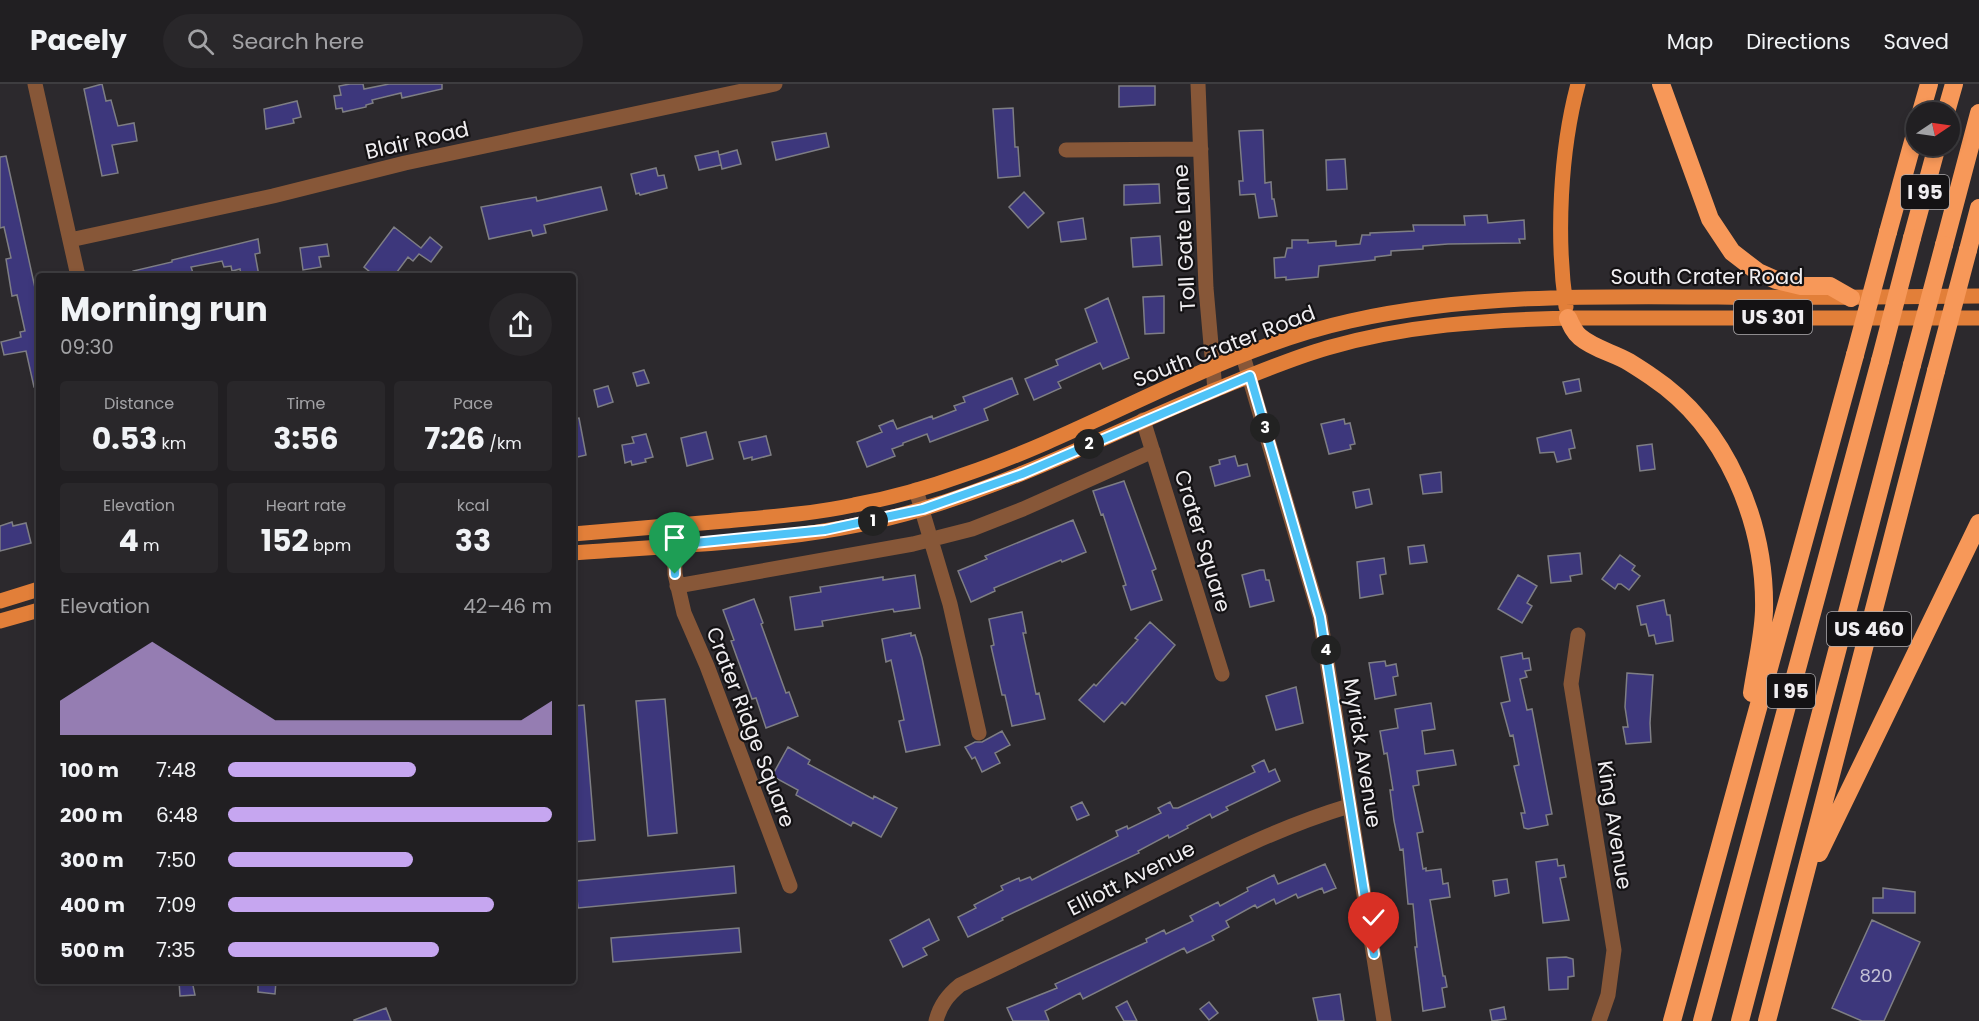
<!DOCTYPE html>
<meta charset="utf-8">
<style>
:root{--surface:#211f22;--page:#29272a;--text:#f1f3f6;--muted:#a2a2a5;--line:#3e3d40;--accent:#c6a6f0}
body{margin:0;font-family:Poppins,sans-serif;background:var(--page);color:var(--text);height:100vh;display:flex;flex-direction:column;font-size:22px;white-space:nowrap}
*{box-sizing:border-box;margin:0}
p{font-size:20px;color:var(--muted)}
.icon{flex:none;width:33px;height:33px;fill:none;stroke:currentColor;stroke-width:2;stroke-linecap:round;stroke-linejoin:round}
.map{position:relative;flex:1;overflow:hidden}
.panel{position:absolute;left:36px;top:189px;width:540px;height:711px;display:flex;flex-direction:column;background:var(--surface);border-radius:6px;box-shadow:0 3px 9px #0003,0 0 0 2px var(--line)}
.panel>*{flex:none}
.needle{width:39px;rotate:77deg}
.fabs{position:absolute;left:1906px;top:18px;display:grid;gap:12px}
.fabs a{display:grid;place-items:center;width:54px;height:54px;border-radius:50%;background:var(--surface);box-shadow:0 3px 9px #0003,0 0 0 2px var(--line);font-size:30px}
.pin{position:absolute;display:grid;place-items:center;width:51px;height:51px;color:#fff;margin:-62px -26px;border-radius:50% 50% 50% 0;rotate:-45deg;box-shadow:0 0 6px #0007}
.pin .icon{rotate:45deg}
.km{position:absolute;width:30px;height:30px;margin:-15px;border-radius:50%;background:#222;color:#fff;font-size:16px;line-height:30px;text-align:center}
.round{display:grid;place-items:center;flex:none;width:63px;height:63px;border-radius:32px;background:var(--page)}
.summary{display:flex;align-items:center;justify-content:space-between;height:102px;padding:0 24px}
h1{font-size:33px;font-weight:700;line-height:45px}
.figures{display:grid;grid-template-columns:repeat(3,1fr);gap:9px;height:102px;padding:6px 24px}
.figures div{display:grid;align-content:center;border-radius:6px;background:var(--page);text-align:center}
.figures b{font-size:30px;font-weight:700}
.figures small{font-size:16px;font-weight:400}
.figures p{font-size:16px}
.chart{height:168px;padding:12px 24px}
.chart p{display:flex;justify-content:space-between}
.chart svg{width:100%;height:108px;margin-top:6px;fill:var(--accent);opacity:.7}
ul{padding:0 24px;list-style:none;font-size:20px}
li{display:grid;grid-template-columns:96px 72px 1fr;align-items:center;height:45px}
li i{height:15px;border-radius:8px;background:var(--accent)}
header{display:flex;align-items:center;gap:36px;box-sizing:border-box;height:84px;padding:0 30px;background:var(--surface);border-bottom:2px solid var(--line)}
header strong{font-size:28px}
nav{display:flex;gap:33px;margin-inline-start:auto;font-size:21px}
.search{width:420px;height:54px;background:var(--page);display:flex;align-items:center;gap:15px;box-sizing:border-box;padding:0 21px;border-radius:33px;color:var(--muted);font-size:22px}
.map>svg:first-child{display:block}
</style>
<header>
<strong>Pacely</strong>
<div class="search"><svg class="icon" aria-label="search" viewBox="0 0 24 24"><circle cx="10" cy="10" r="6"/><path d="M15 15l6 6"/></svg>Search here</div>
<nav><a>Map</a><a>Directions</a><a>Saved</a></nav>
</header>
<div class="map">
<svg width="1979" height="937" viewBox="0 0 1979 937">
<rect width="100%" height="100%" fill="#2c292d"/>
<path fill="#3d377c" stroke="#7e7e84" stroke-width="1.5" d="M102 0 106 17 111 16 118 42 134 39 137 57 112 61 118 89 102 92 84 5Z
M350 0H363L364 5 389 0H442V5L402 14 401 9 372 16 373 19 366 21V23L343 28 342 24 336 25 334 12 341 11 339 2Z
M1119 2H1155V21L1119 23Z
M297 17 301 33 293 35 294 39 266 45 264 25Z
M1013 24 1015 63H1018L1020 92 998 94 993 25Z
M1263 46 1265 99 1271 98 1272 115H1274L1277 132 1259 134 1255 110 1240 111 1239 97H1243L1239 47Z
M826 49 829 63 776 76 772 58Z
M737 66 741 80 722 85 719 71Z
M718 67 721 81 699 86 695 72Z
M6 72 39 222V303H34L26 267 4 271 1 258 21 253 20 248 25 247 17 211 12 212 6 175 11 174 4 143 0 144V73Z
M1345 75 1347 105 1327 106 1326 76Z
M656 84 658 92 664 91 667 104 640 111 639 109 636 110 631 90Z
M1159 100 1160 119 1124 121V101Z
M601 103 607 126 544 141 546 149 533 152 531 146 489 155 481 123 536 113 537 117Z
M1024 108 1044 129 1028 144 1009 123Z
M1487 131 1488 139 1524 136 1525 155H1519L1520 159 1448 160 1423 162V165L1391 167V171L1375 173V176L1319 182 1318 193 1286 196V193L1275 194 1274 174 1285 173 1287 164H1292V156H1308V159L1336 157V162L1360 160 1362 151H1370V149L1414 147 1413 141H1465L1464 132Z
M1083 134 1086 155 1061 158 1058 138Z
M394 143 421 164 430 153 442 163 431 178 419 170 413 177 408 173 394 192H375L364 183Z
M1160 152 1162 181 1133 183 1131 154Z
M258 155 260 169 255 170 259 192H241L240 185 232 187 231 182 224 183 222 177 191 183 194 192H133V187L172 178V176Z
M327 160 329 172 319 173 321 183 303 186 300 164Z
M1164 212V249L1145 250 1143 213Z
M1108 214 1129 274 1103 285 1100 279 1058 298 1061 304 1034 316 1025 295 1058 281 1056 276 1097 258 1085 225Z
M644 286 649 299 637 302 633 289Z
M1012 294 1018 310 984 325 988 336 930 358 927 350 903 359V361L892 365 895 372 867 383 857 358 882 348 879 342 893 336 897 345 932 332 933 335 956 326 954 322 965 318 963 313Z
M1579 295 1581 307 1566 310 1563 298Z
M608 302 613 318 598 323 594 306Z
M579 334 586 371 573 374V335Z
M1344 335 1345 340 1350 339 1355 360 1350 361 1351 365 1329 370 1321 340Z
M1571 346 1575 364 1569 365 1571 375 1557 378 1554 368 1540 369 1537 354Z
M706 348 713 375 687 382 681 354Z
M646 350 653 373 645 375 646 378 632 381 631 377 625 379 622 361 634 359 632 353Z
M766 352 771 371 752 376V373L744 375 739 358Z
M1652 360 1655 385 1640 387 1637 362Z
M1235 372 1238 382 1247 380 1250 392 1215 402 1210 383 1220 380 1219 376Z
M1441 388 1442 408 1423 410 1420 391Z
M1124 397 1156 485 1152 487 1162 516 1131 526 1123 502 1126 501 1103 430 1101 431 1093 407Z
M1369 405 1372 420 1356 424 1353 408Z
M1073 436 1086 468 1062 478 1061 476 994 504 995 507 971 518 958 487 987 475 985 472Z
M12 438 13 442 26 439 31 459 0 467V442Z
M1424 461 1427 478 1410 480 1408 463Z
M1580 469 1582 490 1570 492 1571 497 1551 499 1548 472Z
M1620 471 1635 482 1632 486 1640 492 1629 506 1621 500H1618L1615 505 1602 495Z
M1384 474 1386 490 1380 491 1383 510 1360 514 1357 478Z
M1260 486H1264L1266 496H1269L1274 517 1250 523 1242 491Z
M915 491 920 524 894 528 893 525 822 537 823 542 795 546 790 513 821 508 820 503 883 493V496Z
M1518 491 1537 502 1527 519 1532 522 1522 539 1498 525Z
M754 515 763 539 761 540 786 609 789 608 798 632 766 644 756 614 752 615 731 557 734 556 723 526Z
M1664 516 1667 531H1670L1673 557 1656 560 1654 551 1649 552 1646 540 1641 541 1637 522Z
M1022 528 1026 549H1023L1036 610 1039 609 1045 635 1012 642 1005 611H1002L991 562 994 561 989 535Z
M1150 538 1175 561 1125 621 1122 618 1104 638 1079 616 1094 600 1096 602 1138 556 1135 554Z
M911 549V552L915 551 922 574 940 661 906 668 899 637 904 636 891 576 886 578 882 555Z
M1522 569 1523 575 1529 574 1531 586 1525 587 1527 593 1520 595 1527 626 1532 625 1552 730 1546 731 1548 741 1528 745 1524 744 1521 729H1525L1514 682 1519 681 1513 651 1510 652 1501 619 1510 617 1501 573Z
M1385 577 1386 582 1396 580 1398 592 1393 593 1396 611 1375 615 1369 579Z
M1627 589 1653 591 1650 639 1651 658 1626 660 1623 643H1628L1625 623Z
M1296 603 1303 639 1276 646 1266 612Z
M665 615 677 749 648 752 636 617Z
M1431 619 1435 645 1422 647 1425 670 1453 666 1456 681 1417 687 1419 701 1413 702 1423 748 1417 749 1423 785 1426 784V787L1441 785 1443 800 1448 799 1450 813 1430 816 1443 892H1445L1447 903 1442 904 1445 923 1423 927 1415 863H1417L1413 820H1408L1403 765 1400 766 1394 737 1390 706H1393L1387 669 1384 670 1380 647 1398 644 1395 625Z
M584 621 595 756 573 758V622Z
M1002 647 1010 661 995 669 1000 679 982 688 975 673 972 675 965 663 975 658H982Z
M788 663 810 676 808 680 873 715 874 712 897 724 881 753 853 738 851 742 796 711 798 706 772 692Z
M1264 676 1269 688 1275 685 1280 697 1226 723 1228 726 1212 734 1210 730 1187 742 1188 744 1169 754 1168 751 1138 767 1139 769 1002 834 1003 836 968 853 958 833 976 824 974 821 1003 806 1001 802 1019 794 1020 797 1030 793 1032 796 1118 752 1116 747 1127 742 1128 745 1161 729 1158 724 1170 718 1173 724H1178L1255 688 1252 682Z
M1082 718 1089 731 1077 736 1071 723Z
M1557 775 1558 782 1564 781 1566 793 1560 794 1569 836 1543 839 1536 778Z
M1325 780 1336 804 1324 809 1322 804 1298 814 1296 810 1276 820 1274 815 1257 824 1255 821 1226 837 1229 843 1212 852 1214 856 1187 869 1184 864 1083 915 1080 909 1045 927 1049 937H1013L1007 924 1057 904 1055 900 1147 858 1146 855 1164 846 1166 850 1193 837 1190 832 1218 818 1220 822 1248 807 1247 804 1274 791 1278 800Z
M734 782 736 809 578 824 575 797Z
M1507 795 1509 809 1495 812 1493 797Z
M1883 804 1915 808V829H1873V814H1883Z
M929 835 939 856 923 864 927 871 903 883 890 856Z
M1872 836 1920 858 1884 937H1862L1832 924Z
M739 844 741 868 613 878 611 854Z
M1566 873 1573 875 1574 892 1568 893V905L1549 906 1547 874Z
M179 897H192L195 911 180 912Z
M258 897H276L275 910 258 908Z
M1340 910 1344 937H1318L1313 914Z
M1127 917 1137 937H1124L1116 923Z
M1209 918 1218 929 1209 936 1200 925Z
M1504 923 1506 935 1492 937 1490 926Z
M386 924 391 937H354V936Z"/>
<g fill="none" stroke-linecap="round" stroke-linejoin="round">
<path stroke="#875738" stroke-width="15" d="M35 0 78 192
M1198 0 1206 204 1215 306
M1066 66 1201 65
M70 156 273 112 405 79 775 0
M1243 272 1320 533 1384 937
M1143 336 1222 590
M916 406 950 520 979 649
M674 461 675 490 684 529 707 582 790 802
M677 502 913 460 972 445 1023 425 1153 367
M1578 551 1571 600 1614 866 1608 911 1599 937
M936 937C940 921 948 911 960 901 1022 872 1084 842 1145 811 1213 777 1276 744 1349 722"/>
<path stroke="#e27f39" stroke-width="15" d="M1566 223C1556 154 1560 67 1578 0
M573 450C624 446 674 441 725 437 768 433 812 430 854 421 892 414 930 403 966 390 1096 346 1215 267 1350 237 1472 210 1594 212 1718 213 1805 214 1892 213 1979 212
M573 469C689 460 810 459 922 425 1023 395 1118 346 1215 306 1252 291 1289 275 1327 264 1406 241 1486 236 1568 234H1979
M0 517 39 505
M0 537 39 526"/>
<path stroke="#f79859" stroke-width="18" d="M1661 0 1710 135 1732 168 1758 188 1776 196 1801 202H1830L1851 214
M1921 28 1929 0
M1946 28 1954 0
M1888 148 1917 43
M1912 154 1937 62
M1944 161 1979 29
M1968 166 1979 124
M1568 234C1571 241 1574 248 1580 253 1594 265 1614 269 1629 278 1637 283 1645 288 1652 293 1727 343 1766 440 1764 527 1763 554 1756 582 1752 609
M1819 769 1979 439
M1672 937 1855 271
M1702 937 1880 277
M1740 937 1912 281
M1767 937 1936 287"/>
<path stroke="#f79859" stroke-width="18" d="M1855 271 1888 148
M1880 277 1912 154
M1912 281 1944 161
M1936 287 1968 166"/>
</g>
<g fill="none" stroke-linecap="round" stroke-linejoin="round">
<g stroke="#fff" stroke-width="12">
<path id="route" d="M675 490 674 461 825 446 923 425 1022 390 1250 292 1320 533 1374 870"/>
</g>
<use href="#route" stroke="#4fc3f7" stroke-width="8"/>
</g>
<g text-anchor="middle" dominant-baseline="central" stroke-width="4.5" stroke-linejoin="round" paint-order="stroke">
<g font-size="18" fill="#c3c0d4">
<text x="1876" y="891">820</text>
</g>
<g fill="#141214" stroke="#aeacaf" stroke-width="1.5">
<rect x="1901" y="91" width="48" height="34" rx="4.5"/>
<rect x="1734" y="216" width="78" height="34" rx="4.5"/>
<rect x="1827" y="528" width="84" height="34" rx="4.5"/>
<rect x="1767" y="590" width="48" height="34" rx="4.5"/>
</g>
<g font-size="20" font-weight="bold" fill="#f0eef1">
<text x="1925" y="108">I 95</text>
<text x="1773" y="233">US 301</text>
<text x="1869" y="545">US 460</text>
<text x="1791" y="607">I 95</text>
</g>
<g font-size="21" fill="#f0eef1" stroke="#141214">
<text transform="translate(417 56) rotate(-13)">Blair Road</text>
<text transform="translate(1184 154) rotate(-93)">Toll Gate Lane</text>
<text x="1707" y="192">South Crater Road</text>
<text transform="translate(1224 262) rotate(-21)">South Crater Road</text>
<text transform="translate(1203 457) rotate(73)">Crater Square</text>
<text transform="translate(751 643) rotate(69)">Crater Ridge Square</text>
<text transform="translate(1363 669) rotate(81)">Myrick Avenue</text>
<text transform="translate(1615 741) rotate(81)">King Avenue</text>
<text transform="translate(1131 794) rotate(-27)">Elliott Avenue</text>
</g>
</g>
</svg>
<div class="fabs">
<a><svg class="needle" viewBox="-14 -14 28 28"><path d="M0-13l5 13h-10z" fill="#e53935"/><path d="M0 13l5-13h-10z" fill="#a2a2a5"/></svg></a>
</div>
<div class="pin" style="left:675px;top:490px;background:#1e9e55"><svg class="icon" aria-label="arrive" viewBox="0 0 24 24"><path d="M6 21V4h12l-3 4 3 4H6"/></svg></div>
<div class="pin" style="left:1374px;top:870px;background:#d93025"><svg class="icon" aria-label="check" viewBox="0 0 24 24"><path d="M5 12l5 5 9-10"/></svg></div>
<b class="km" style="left:873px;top:437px">1</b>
<b class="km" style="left:1089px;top:360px">2</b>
<b class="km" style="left:1265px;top:344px">3</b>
<b class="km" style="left:1326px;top:566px">4</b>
<section class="panel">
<div class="summary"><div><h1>Morning run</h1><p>09:30</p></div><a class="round"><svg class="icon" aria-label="share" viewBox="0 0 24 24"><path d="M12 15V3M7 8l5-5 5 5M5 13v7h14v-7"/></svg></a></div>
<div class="figures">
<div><p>Distance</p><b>0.53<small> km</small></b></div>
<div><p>Time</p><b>3:56</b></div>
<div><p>Pace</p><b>7:26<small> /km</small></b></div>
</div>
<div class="figures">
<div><p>Elevation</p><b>4<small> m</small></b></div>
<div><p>Heart rate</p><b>152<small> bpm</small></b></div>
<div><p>kcal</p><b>33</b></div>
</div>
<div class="chart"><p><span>Elevation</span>42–46 m</p>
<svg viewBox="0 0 160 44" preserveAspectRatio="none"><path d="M0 44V30L10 22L20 14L30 6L40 14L50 22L60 30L70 38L80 38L90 38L100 38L110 38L120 38L130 38L140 38L150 38L160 30V44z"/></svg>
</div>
<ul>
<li><b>100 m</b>7:48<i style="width:58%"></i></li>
<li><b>200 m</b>6:48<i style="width:100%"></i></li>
<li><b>300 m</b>7:50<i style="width:57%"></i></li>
<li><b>400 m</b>7:09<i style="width:82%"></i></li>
<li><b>500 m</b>7:35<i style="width:65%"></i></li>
</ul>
</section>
</div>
